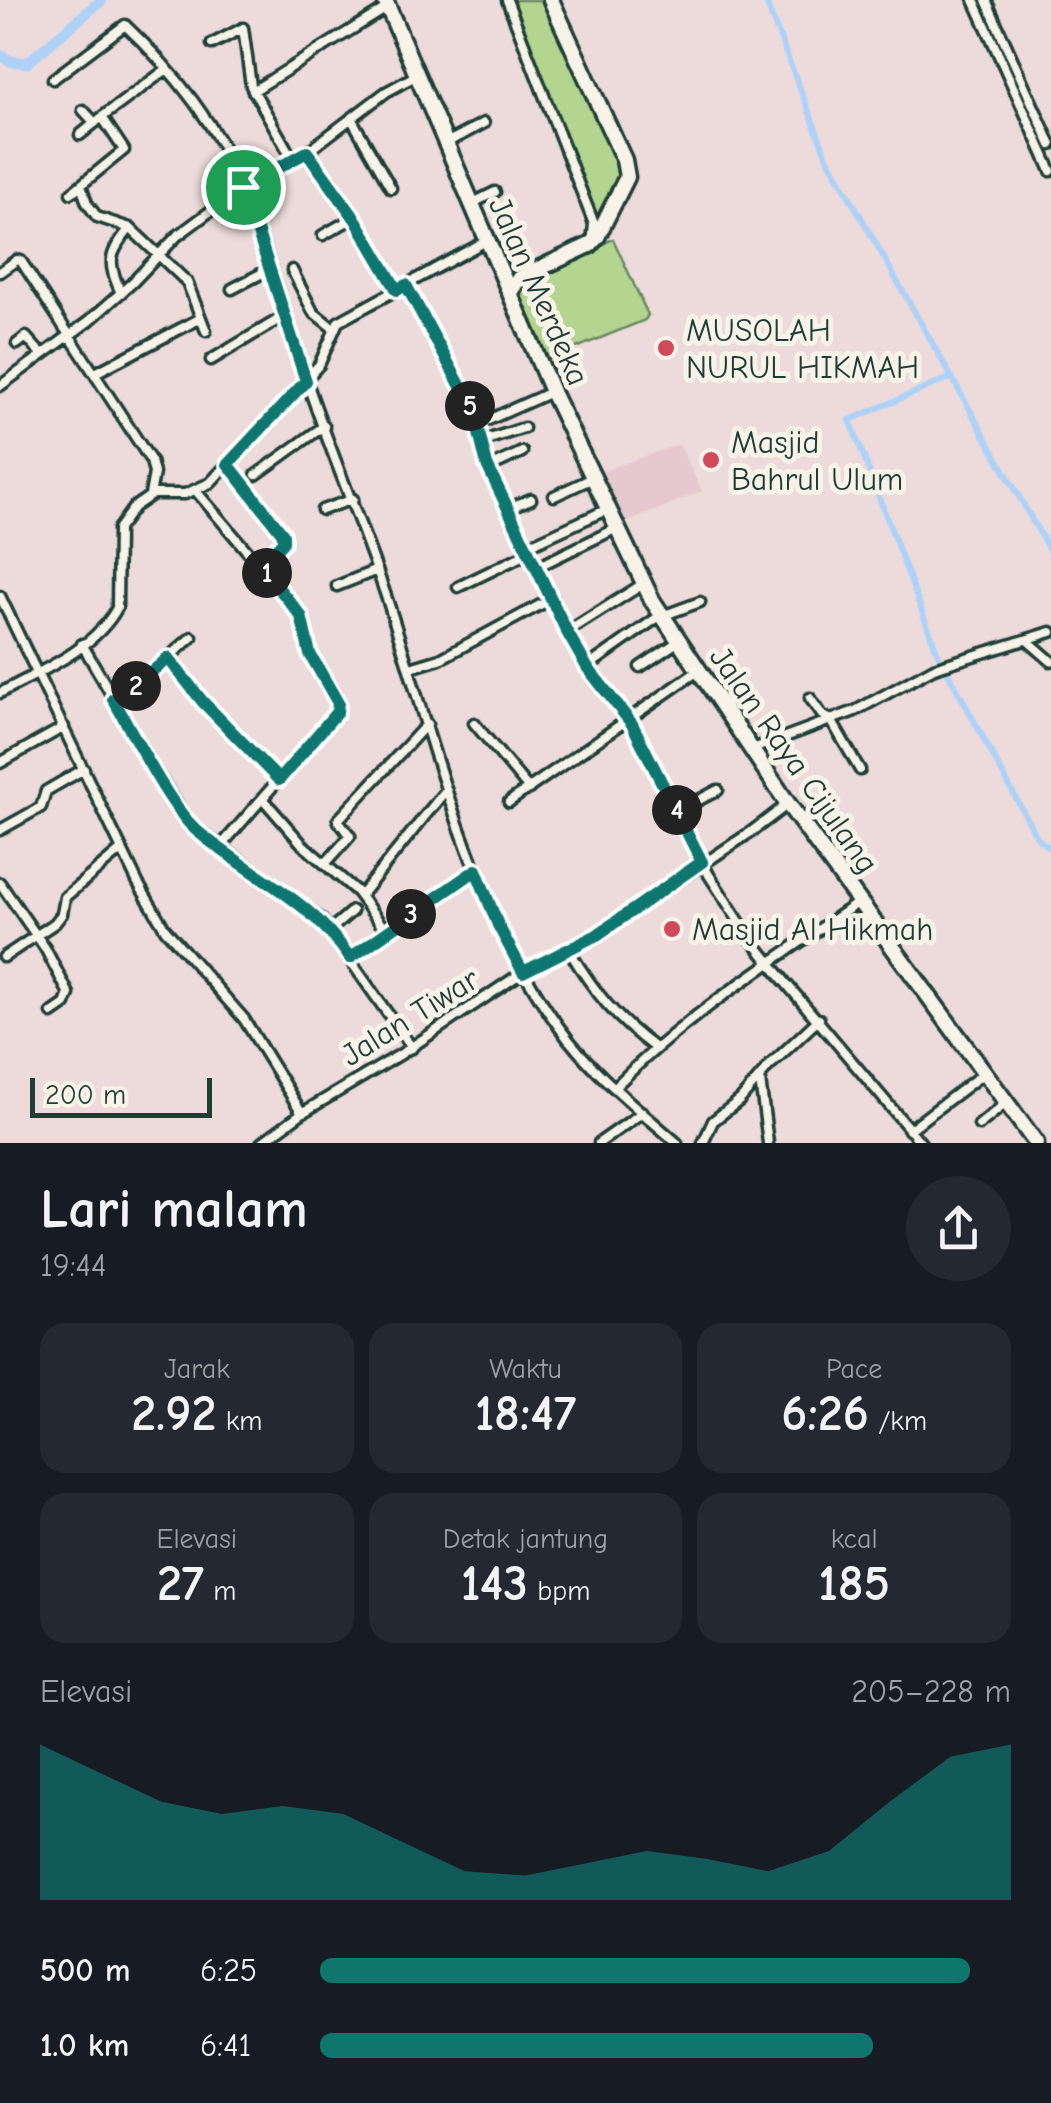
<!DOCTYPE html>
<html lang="id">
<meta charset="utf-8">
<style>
:root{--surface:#171b24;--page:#242831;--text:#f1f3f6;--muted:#9ea1a6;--accent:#0f766e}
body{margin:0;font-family:"Comic Neue",sans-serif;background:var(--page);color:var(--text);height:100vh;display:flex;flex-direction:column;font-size:38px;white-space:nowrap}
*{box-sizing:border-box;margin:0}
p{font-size:32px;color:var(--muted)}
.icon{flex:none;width:55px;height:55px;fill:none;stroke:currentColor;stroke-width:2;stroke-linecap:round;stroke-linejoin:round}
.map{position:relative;height:1143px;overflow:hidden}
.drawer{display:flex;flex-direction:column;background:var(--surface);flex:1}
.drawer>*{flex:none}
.scale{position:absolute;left:30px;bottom:25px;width:182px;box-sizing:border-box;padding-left:10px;border:5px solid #1f3d34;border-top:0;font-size:28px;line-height:35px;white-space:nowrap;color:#1f3d34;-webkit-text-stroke:8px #f7f3e8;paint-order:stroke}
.pin{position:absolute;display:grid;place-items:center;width:85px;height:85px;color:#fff;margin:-42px;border:5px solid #fff;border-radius:50%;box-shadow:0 2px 10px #0007}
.km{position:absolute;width:50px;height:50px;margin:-25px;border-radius:50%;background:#222;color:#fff;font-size:28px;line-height:50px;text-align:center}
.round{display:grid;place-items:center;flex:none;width:105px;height:105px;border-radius:52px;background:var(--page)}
.overview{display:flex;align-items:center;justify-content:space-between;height:170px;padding:0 40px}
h1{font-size:55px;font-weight:700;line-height:75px}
.figures{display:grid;grid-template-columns:repeat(3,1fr);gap:15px;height:170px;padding:10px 40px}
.figures div{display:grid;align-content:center;border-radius:25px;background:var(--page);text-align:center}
.figures b{font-size:50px;font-weight:700}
.figures small{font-size:28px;font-weight:400}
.figures p{font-size:28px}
.chart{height:280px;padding:20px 40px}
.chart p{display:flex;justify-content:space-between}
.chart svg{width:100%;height:180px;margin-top:10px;fill:var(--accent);opacity:.7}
ul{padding:0 40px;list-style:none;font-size:32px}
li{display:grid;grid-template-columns:160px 120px 1fr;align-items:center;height:75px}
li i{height:25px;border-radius:12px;background:var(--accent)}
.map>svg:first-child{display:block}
</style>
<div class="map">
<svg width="1051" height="1143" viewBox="0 0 1051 1143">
<rect width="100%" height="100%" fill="#eddada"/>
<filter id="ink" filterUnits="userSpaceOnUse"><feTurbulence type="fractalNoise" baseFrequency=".01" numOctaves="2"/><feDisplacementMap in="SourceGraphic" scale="20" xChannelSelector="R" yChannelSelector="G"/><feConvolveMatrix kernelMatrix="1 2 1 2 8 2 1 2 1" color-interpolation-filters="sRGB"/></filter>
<g filter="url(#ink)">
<path fill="#e6c9d0" d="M679 444 702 491 621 525 597 473Z"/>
<path fill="#b3d58f" stroke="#698962" stroke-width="2.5" d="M513 0H545L620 165 617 184 597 222Z
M613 239 648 315 645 320 547 360 516 291 517 285Z"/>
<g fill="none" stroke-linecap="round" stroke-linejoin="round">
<path stroke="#aed2f7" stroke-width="6" d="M765 0 827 157 1051 553
M952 377 850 420 938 654 1038 839 1051 849"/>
<path stroke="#aed2f7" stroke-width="11" d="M0 55 10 61 27 63 102 0"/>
<g stroke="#1f3d34" stroke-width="15">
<path id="street" d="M507 0 594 224 593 234
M974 0 1051 171
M986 0 1051 145
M212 44 243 28 251 86 293 160
M53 79 125 25C173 70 219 128 244 189 268 250 285 314 305 376 330 452 363 526 388 602 435 747 469 902 559 1027 590 1071 637 1108 677 1143
M253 91 388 7
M83 110 95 123
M351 118 391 188
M80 135 102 117
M446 143 484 123
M307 152 355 220 397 290
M81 186 87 203 97 217 130 228 187 282 206 331
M71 193 124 150 102 117 167 69
M471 204 495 192
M323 235 353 218
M292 270 313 312 333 328
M0 272 17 260 21 261 151 461 154 473 150 495
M406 285 465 394 477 425 487 465 567 632 587 666 632 725 709 875 748 935 785 982 921 1143
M232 289 270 269
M121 293C107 262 108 255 130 228
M17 344 26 337 42 355
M211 360 286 315
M95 373 201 318
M0 386 89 321 132 283 177 236 243 187 307 152 386 92 417 75
M477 425 551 392
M480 442 524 428
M228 464 283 533V542L261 565
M488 468 522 452
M256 475 324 426
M196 491 299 612 311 654 338 706 335 715 220 847
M554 496 593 478
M509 508 531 499
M322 510 353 499
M528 546 608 509
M537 567 617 528
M337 586 377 570
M458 587 530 552
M0 596 138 883 165 929 244 1019 302 1113
M662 616 700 602
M567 632 643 584
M1027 640 1051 661
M82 644 155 770 190 824 321 919 412 1048
M168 658 203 702 279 780
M587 667 661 615
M640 667 679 641
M410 668 440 659 553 598
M0 693C39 672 95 649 117 608L118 529 134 507 153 494H185L210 483 319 365 338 322 486 241
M810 698 822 715 831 720 860 770
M113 699 131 690 192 637
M474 723 529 789
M750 750 855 711 934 668 1051 632
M0 763 64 727
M263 799 303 845 357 892 386 931 476 870
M509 802 698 671
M678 811 718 790
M0 830 36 810 41 807 46 791 84 769
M325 864 350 836 338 820 427 724
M0 883 45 948 69 994 65 1004 52 1013
M360 896 446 790
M330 930 352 911
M569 950C594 992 616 1019 655 1048
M4 957 55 923 62 914 65 897 122 849
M350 958 386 931
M760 1080 768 1143
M615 1087C687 1014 775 960 859 902
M979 1125 1006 1103
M909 1130 984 1073
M261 1143 302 1113 401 1054 523 972 597 935 751 832 788 804
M599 1143 643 1112
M703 1143 713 1121 740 1100 769 1066 819 1019"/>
</g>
<g stroke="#1f3d34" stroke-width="21">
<path id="highway" d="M385 0 553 394 652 600 788 804 1036 1143
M510 293 519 278 590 245 597 237 627 177 624 160 551 0"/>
</g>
<use href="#street" stroke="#f7f3e8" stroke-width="8"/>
<use href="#highway" stroke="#f7f3e8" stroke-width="14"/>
</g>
</g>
<g fill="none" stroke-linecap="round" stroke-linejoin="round" filter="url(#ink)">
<g stroke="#fff" stroke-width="20">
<path id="route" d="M307 152 356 220 397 290 406 285 465 394 477 425 487 465 567 632 587 667 632 724 702 862 597 935 523 972 498 925 476 870 350 958C308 896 250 876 196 830 169 806 133 733 113 699L131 690 168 658 203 702 279 780 337 712 338 703 310 654 301 616 261 566 283 542V534L228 464 306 381 243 187Z"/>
</g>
<use href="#route" stroke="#0f766e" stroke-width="12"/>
</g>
<g fill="#d1495b" stroke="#f7f3e8" stroke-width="4">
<circle cx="666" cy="348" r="10"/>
<circle cx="711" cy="460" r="10"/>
<circle cx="672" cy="929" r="10"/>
</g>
<g text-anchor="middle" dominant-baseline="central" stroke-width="10" stroke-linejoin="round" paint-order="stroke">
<g font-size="32" fill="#1f3d34" stroke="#f7f3e8">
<text transform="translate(539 291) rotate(66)">Jalan Merdeka</text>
<text transform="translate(794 760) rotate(55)">Jalan Raya Cijulang</text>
<text transform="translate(410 1017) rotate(-32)">Jalan Tiwar</text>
</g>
<g font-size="32" fill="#1f3d34" stroke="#f7f3e8" text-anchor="start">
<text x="686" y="330">MUSOLAH<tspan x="686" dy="37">NURUL HIKMAH</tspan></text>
<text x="731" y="442">Masjid<tspan x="731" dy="37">Bahrul Ulum</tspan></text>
<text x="692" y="929">Masjid Al Hikmah</text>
</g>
</g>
</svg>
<div class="scale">200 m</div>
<div class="pin" style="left:243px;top:187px;background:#1e9e55"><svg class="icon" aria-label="arrive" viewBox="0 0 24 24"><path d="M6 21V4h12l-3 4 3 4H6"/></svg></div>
<b class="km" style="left:267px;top:573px">1</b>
<b class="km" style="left:136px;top:686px">2</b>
<b class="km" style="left:411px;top:914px">3</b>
<b class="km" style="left:677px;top:810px">4</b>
<b class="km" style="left:470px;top:406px">5</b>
</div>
<section class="drawer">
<div class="overview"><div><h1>Lari malam</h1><p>19:44</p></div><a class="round"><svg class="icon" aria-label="share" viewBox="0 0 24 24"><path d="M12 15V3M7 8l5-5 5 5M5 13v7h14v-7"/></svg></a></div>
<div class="figures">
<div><p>Jarak</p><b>2.92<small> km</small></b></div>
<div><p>Waktu</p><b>18:47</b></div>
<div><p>Pace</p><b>6:26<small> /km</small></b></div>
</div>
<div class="figures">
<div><p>Elevasi</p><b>27<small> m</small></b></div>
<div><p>Detak jantung</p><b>143<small> bpm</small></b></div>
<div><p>kcal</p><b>185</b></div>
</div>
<div class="chart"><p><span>Elevasi</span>205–228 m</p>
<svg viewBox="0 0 160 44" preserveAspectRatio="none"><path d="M0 44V6L10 13L20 20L30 23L40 21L50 23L60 30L70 37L80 38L90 35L100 32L110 34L120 37L130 32L140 20L150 9L160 6V44z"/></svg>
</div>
<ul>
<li><b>500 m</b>6:25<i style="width:94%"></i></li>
<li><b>1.0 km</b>6:41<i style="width:80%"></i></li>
</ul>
</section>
